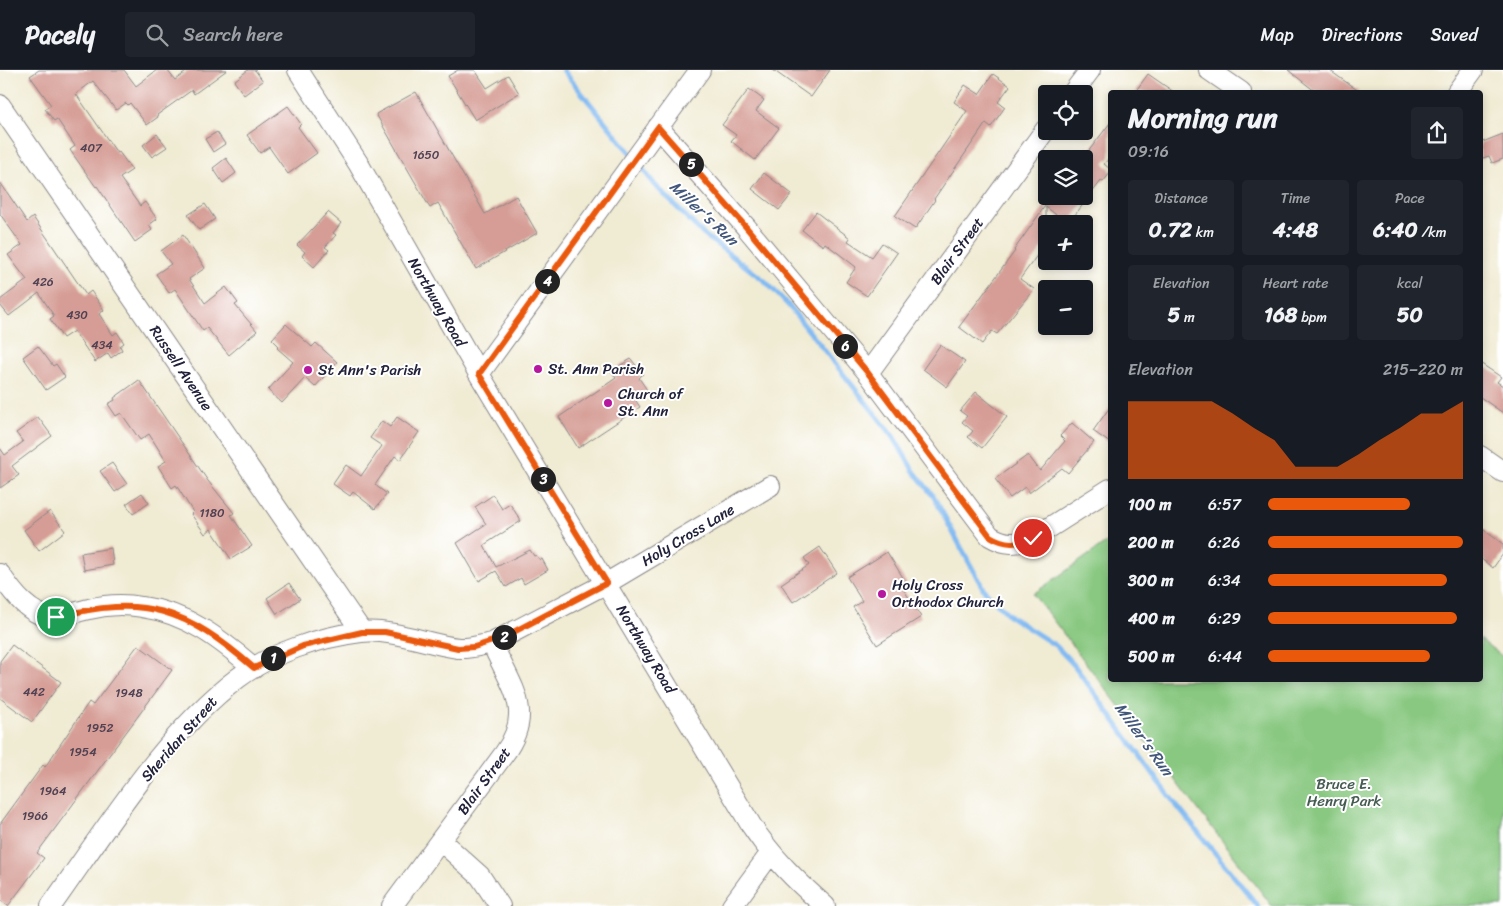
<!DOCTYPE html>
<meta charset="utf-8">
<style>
:root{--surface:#171b24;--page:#20242c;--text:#f1f3f6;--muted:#9ea1a6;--line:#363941;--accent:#ea580c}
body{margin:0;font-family:Sriracha,sans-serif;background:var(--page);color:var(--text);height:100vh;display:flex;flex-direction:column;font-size:19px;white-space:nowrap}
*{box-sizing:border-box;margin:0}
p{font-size:16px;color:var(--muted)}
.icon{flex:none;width:28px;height:28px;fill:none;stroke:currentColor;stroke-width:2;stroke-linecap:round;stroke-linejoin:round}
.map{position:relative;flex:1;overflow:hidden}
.details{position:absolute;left:1108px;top:20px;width:375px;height:592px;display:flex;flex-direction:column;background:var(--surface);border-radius:5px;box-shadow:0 2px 8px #0003}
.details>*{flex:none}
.fabs{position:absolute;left:1038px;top:15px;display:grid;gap:10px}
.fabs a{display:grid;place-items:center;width:55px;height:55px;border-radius:5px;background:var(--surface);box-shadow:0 2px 8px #0003;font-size:25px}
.pin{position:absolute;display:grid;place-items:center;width:42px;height:42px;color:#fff;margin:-21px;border:2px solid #fff;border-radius:50%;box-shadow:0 1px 5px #0007}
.km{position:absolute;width:25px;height:25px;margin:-12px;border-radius:50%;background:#222;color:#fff;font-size:14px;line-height:25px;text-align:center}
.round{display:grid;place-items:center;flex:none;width:52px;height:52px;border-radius:5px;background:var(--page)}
.summary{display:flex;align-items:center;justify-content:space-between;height:85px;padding:0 20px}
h1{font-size:28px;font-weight:700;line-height:38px}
.figures{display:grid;grid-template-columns:repeat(3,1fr);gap:8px;height:85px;padding:5px 20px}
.figures div{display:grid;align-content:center;border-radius:5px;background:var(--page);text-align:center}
.figures b{font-size:21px;font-weight:700}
.figures small{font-size:14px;font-weight:400}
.figures p{font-size:14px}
.chart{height:140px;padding:10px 20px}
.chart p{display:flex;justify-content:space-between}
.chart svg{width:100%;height:90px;margin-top:5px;fill:var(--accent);opacity:.7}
ul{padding:0 20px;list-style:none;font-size:16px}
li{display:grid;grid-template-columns:80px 60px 1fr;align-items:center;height:38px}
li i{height:12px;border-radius:6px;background:var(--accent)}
header{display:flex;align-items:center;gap:30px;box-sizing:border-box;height:70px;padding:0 25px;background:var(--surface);border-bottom:1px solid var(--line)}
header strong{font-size:24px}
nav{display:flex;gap:28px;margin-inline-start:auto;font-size:18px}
.search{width:350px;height:45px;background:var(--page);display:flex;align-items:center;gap:12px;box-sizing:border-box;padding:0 18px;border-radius:5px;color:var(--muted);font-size:19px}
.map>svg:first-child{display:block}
</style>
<header>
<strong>Pacely</strong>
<div class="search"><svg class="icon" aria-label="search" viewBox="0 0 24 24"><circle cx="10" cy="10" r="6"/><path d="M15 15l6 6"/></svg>Search here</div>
<nav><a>Map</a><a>Directions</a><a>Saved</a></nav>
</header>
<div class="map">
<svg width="1503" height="836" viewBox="0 0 1503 836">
<rect width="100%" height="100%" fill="#fff"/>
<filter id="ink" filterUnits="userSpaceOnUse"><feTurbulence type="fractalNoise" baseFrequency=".02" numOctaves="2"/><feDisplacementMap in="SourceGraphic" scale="10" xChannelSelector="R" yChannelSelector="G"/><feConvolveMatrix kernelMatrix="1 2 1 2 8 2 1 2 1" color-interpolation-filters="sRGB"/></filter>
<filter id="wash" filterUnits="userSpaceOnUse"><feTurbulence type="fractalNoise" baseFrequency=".0096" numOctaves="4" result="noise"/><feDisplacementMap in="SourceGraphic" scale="20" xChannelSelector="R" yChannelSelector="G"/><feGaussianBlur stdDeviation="1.12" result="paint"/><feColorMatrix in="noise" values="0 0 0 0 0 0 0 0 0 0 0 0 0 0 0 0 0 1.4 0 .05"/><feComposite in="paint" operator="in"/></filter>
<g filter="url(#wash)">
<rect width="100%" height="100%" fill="#f0ebd3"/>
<path fill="#88c880" stroke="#55755e" d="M1110 470V610H1480V569L1503 587V836H1272L1033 524Z"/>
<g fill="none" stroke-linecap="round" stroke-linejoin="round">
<path stroke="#81baf2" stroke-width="5" d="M563 0 632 85
M639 94 655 115 703 164 765 211 788 235 893 366 913 400 934 427 984 520 1011 547 1056 576 1074 595 1176 735 1258 836"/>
</g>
<g id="blocks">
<path fill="#d59d95" d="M39 0H124L136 16 157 0H167L175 10 189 0H227L194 24 192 20 157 45 158 47 147 55 130 33 128 35 126 33 116 40 93 11 76 24 117 83 119 82 132 100 120 108 140 136 145 132 157 149 149 155 152 160 135 172 97 116 96 117 70 80 75 76 57 49 54 51 45 39 51 35 30 6Z
M248 0H255L263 11 244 25 234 11Z
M458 0H475L487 18 508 5 519 23 475 50 448 6Z
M773 0H830L811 27Z
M1288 0H1329L1360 22H1316Z
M993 4 1010 16 998 32 1005 37 991 57 986 53 934 129 935 130 915 159 895 146 967 41 954 32 965 15 979 24Z
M1148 4 1174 22H1135Z
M749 19 764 30 756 41 779 58 755 90 731 71 736 65 722 55Z
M416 22 485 144 516 126 537 163 476 199 438 133 430 138 376 44Z
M288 36 301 54 298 57 317 83 288 104 269 77 260 83 247 65Z
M1110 53V87L1104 94 1110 99V103L1103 112 1101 111 1068 154 1046 137V173L1020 209 1034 219 997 264 992 261 982 274 959 257 1015 181 1014 180 1052 126H1084V87Z
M217 62 225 74 213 82 205 69Z
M157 64 167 77 152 87 143 75Z
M1503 64V89L1492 93 1489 86 1480 89V73Z
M226 88 236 103 223 113 213 98Z
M764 103 792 124 779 140 752 119Z
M0 112 27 152 33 147 86 225 91 221 104 240 99 244 113 265 117 262 124 273 120 276 122 280 111 288 108 283 95 292 74 261 63 268 50 249 54 246 39 223 9 246 0 235V230L27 210 8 185 22 175 0 144Z
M205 134 215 149 199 160 188 145Z
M328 142 341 153 333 163 336 165 325 177 329 180 314 197 302 186 305 182 297 175Z
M816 142 850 168 848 171 872 187 882 173 897 183 867 226 846 212 856 197 825 173 823 176 802 160Z
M183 165 205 198 189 209 205 233 226 217 238 233 235 235 257 261 229 285 207 258 203 261 175 219 169 223 156 204 171 194 161 181Z
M286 254 312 277 316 273 337 292 315 317 305 308 282 333 268 320 293 292 277 278 279 276 272 269Z
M940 275 965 292 947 317 923 299Z
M38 276 53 296 56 294 65 307 46 320 23 287Z
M631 289 643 304 639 308 647 320 634 328 640 337 578 378 559 347 616 308 611 301Z
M1480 293 1501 307 1497 312 1503 316V343L1480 327Z
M139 310 208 411 234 443 231 445 252 476 231 489 211 459 205 464 191 444 193 442 176 415 172 418 158 396 166 391 149 364 140 370 121 343 116 346 108 334 115 330 114 328Z
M976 322 1007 347 982 378 968 367 973 361 962 352 967 346 960 341Z
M1110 337V373L1093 361Z
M38 347 52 366 12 396 19 405 0 418V378L5 385 23 372 16 363Z
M397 347 419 362 400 390 395 386 375 415 387 424 375 439 353 422 350 426 333 414 346 395 361 406 382 376 370 368 382 351 390 357Z
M1072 353 1094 372 1068 403 1062 398 1029 423 1025 417 1010 428 995 409 1028 385 1040 401 1065 371 1060 366Z
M112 393 127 414 115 422 100 401Z
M142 423 149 433 133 444 126 434Z
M493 425 502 439 510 434 521 451 484 475 496 497 530 480 534 486 536 485 540 490 542 489 548 500 524 514 521 508 506 517 496 501 479 511 457 473 486 454 475 437Z
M50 441 65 461 39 481 24 460Z
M1480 457 1503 474V484L1493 498 1480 488Z
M820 477 837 503 793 532 781 514 809 495 804 488Z
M111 478 113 495 84 500 81 483Z
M887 482 907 514 902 517 921 547 877 575 853 537 862 531 847 507Z
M289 513 300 529 277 544 267 528Z
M12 575 61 612 32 652 0 628V591Z
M138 575 172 600 37 783 44 788 8 836 0 830V754L43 695 45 697 89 632 93 635Z"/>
</g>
</g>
<g filter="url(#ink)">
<use href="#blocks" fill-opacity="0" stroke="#898687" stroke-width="1"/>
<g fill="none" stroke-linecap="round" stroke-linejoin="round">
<g stroke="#898687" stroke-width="22">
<path id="minor" d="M298 0 358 93 479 304 751 755C772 787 796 811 825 836
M1209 0 1241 22
M1457 22 1473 0
M1072 24 1090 0
M0 35 362 562
M658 57 746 157 868 303 990 466C1005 475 1017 475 1033 468L1110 419
M868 303 1046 59
M479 304 700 0
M1480 386 1503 402
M0 504C12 522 31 548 55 547 66 547 78 541 89 539 105 535 125 534 142 537 187 543 220 569 254 598
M441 771 480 806 500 836
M51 836C104 762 165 663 238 608 271 583 320 567 361 562 395 559 426 574 458 578 470 579 481 575 492 573L607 513 770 416
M392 836 504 684C536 640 510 616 492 573
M732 836 770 784"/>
</g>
<use href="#minor" stroke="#fff" stroke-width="20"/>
</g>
</g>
<g fill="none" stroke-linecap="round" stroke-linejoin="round" filter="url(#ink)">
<g stroke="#fff" stroke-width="10">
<path id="route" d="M56 547C145 524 186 539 254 598L303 576 362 562H385L458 578 474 577 502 568 607 513 479 304 658 57 746 157 868 303 990 466C1005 475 1017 475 1033 468"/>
</g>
<use href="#route" stroke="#ea580c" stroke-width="6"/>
</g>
<g fill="#b5179e" stroke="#fff" stroke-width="2">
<circle cx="538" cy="299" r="5"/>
<circle cx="308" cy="300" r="5"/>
<circle cx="608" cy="333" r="5"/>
<circle cx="882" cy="524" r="5"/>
</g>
<g text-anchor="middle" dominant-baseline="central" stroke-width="4" stroke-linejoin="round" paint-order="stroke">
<g font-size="12" fill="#4f4152">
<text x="91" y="78">407</text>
<text x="426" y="85">1650</text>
<text x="43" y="212">426</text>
<text x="77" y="245">430</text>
<text x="102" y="275">434</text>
<text x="212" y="443">1180</text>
<text x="34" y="622">442</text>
<text x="129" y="623">1948</text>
<text x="100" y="658">1952</text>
<text x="83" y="682">1954</text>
<text x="53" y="721">1964</text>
<text x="35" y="746">1966</text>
</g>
<g font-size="15" fill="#22223b" stroke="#fff">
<text transform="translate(957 181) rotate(-54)">Blair Street</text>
<text transform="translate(437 232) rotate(60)">Northway Road</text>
<text transform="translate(181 298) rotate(56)">Russell Avenue</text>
<text transform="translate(688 465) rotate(-31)">Holy Cross Lane</text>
<text transform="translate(646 579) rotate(59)">Northway Road</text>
<text transform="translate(179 669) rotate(-49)">Sheridan Street</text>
<text transform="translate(484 711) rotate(-54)">Blair Street</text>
</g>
<g font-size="15" fill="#22223b" stroke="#fff" text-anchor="start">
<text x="548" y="299">St. Ann Parish</text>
<text x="318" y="300">St Ann's Parish</text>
<text x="618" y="324">Church of<tspan x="618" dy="17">St. Ann</tspan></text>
<text x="892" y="515">Holy Cross<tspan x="892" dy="17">Orthodox Church</tspan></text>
</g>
<g font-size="15" fill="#465c53" stroke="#fff">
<text x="1344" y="714">Bruce E.<tspan x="1344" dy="17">Henry Park</tspan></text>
</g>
<g font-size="16" font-style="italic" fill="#43577b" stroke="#fff">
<text transform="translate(704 143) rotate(43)">Miller's Run</text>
<text transform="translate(1144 669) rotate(54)">Miller's Run</text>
</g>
</g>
</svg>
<div class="fabs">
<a><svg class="icon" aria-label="locate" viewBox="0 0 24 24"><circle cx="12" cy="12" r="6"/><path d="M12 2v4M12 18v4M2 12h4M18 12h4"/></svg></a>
<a><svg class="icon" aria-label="layers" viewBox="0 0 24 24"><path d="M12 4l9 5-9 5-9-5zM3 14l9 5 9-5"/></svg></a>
<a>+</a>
<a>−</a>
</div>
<div class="pin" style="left:56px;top:547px;background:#1e9e55"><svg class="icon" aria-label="arrive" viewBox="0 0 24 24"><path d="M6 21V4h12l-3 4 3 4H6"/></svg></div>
<div class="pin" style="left:1033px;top:468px;background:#d93025"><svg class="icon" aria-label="check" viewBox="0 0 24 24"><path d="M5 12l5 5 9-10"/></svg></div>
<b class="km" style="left:273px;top:588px">1</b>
<b class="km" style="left:504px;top:567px">2</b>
<b class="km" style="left:543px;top:409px">3</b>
<b class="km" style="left:547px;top:211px">4</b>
<b class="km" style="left:691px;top:94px">5</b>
<b class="km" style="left:845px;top:276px">6</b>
<section class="details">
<div class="summary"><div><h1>Morning run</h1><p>09:16</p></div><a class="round"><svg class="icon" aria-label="share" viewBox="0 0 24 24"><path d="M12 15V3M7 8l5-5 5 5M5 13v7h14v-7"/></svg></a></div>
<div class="figures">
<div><p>Distance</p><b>0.72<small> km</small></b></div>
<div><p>Time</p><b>4:48</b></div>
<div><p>Pace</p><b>6:40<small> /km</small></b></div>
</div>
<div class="figures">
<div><p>Elevation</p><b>5<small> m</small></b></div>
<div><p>Heart rate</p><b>168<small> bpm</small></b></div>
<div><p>kcal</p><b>50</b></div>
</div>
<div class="chart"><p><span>Elevation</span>215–220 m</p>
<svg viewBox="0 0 160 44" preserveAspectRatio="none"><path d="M0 44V6L10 6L20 6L30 6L40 6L50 12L60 19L70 25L80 38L90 38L100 38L110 32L120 25L130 19L140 12L150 12L160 6V44z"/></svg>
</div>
<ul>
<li><b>100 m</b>6:57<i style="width:73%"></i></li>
<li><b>200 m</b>6:26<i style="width:100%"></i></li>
<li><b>300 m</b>6:34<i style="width:92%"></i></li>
<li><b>400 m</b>6:29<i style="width:97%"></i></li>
<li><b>500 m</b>6:44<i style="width:83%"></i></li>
</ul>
</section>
</div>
